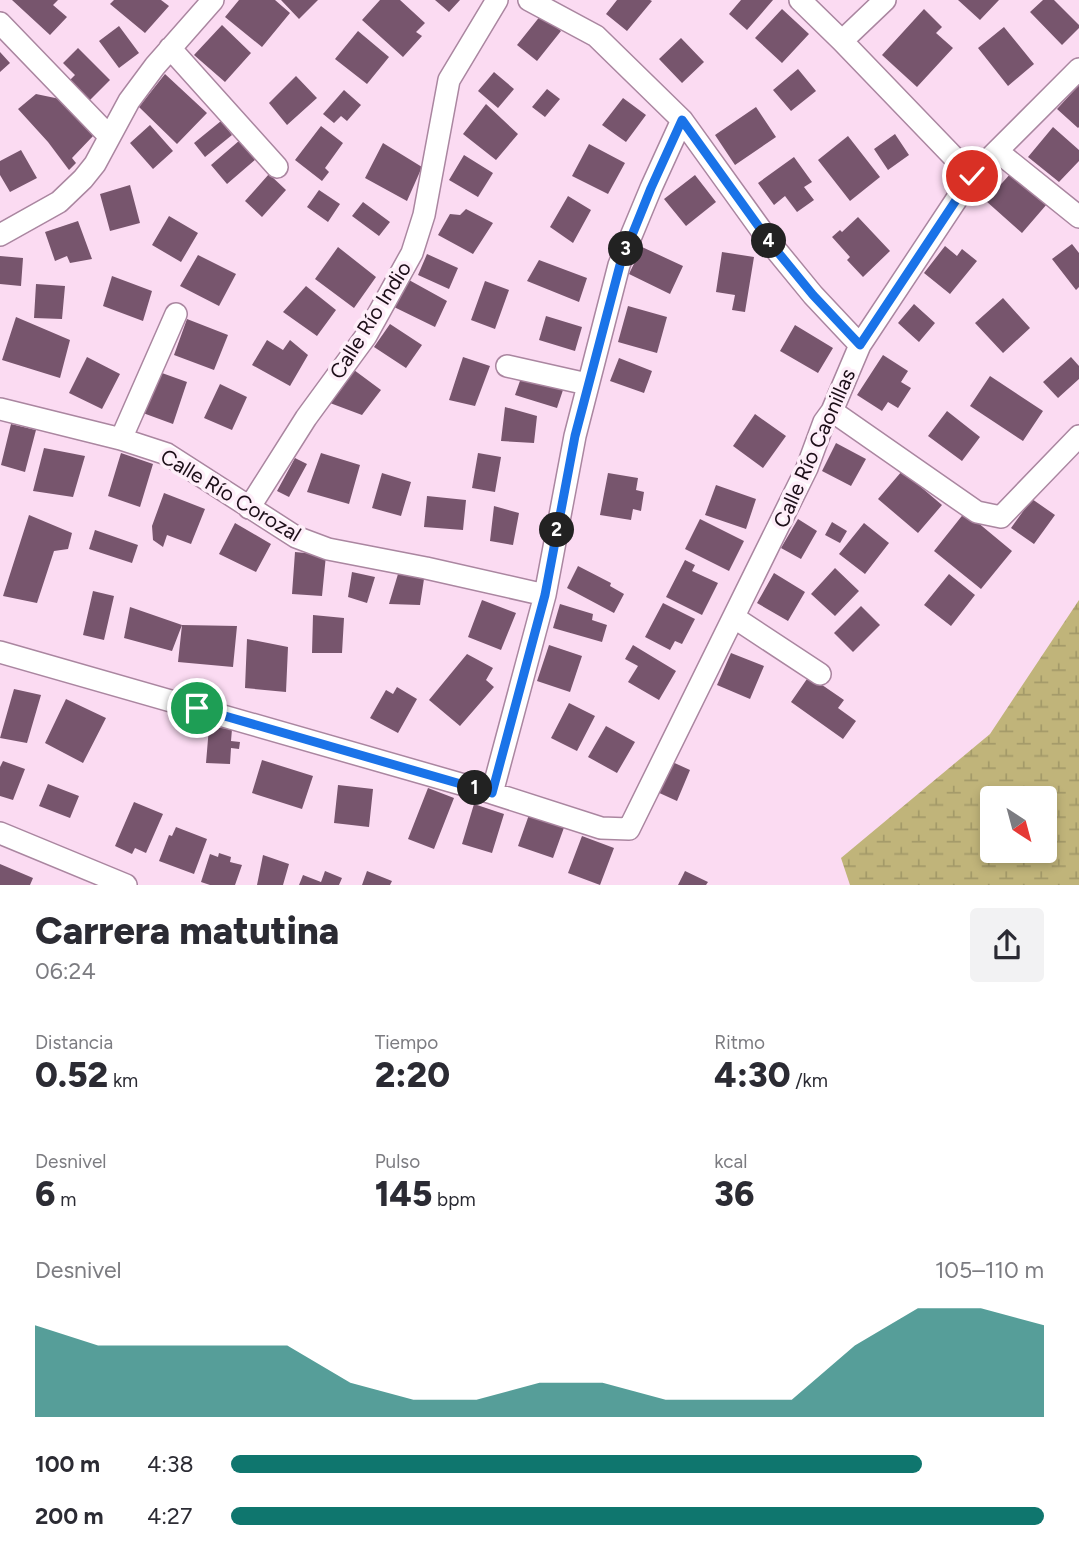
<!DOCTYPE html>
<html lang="es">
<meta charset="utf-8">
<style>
:root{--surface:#fff;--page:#f2f2f3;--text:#2b2b33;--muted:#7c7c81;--accent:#0f766e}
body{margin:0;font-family:Figtree,sans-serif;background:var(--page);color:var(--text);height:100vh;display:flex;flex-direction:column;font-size:26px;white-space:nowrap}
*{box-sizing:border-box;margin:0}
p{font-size:23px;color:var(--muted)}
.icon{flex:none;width:38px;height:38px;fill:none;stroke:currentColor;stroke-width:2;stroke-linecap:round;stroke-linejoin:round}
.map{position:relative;height:885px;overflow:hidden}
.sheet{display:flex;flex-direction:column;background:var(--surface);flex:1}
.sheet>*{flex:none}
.needle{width:46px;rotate:144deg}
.fabs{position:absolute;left:980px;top:786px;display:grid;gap:14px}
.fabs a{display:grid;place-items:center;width:77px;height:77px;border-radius:7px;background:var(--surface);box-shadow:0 4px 10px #0003;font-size:35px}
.pin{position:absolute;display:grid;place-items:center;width:60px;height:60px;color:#fff;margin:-30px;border:4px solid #fff;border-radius:50%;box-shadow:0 2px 7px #0007}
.km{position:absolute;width:35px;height:35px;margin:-18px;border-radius:50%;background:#222;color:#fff;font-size:19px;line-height:35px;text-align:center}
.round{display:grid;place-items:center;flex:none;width:74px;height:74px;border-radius:7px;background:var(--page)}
.overview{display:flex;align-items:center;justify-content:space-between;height:119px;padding:0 35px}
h1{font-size:38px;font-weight:800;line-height:52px}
.figures{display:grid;grid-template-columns:repeat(3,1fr);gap:10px;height:119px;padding:7px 35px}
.figures div{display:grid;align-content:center}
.figures b{font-size:35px;font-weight:800}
.figures small{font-size:19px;font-weight:400}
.figures p{font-size:19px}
.chart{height:196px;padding:14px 35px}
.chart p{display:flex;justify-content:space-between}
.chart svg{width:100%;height:126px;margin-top:7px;fill:var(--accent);opacity:.7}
ul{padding:0 35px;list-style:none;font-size:23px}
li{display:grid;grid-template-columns:112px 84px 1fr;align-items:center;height:52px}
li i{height:18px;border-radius:9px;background:var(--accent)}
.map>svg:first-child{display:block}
</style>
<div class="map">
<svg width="1079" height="885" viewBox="0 0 1079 885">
<defs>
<pattern id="wetland-marsh" width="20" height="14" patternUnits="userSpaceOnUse" patternTransform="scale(1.75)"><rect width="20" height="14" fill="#c0b47a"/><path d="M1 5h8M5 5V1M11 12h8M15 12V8" fill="none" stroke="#a49a69"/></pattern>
</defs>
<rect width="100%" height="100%" fill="#fbdbf2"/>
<path fill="url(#wetland-marsh)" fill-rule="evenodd" d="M1079 600V885H850L841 858 990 734ZM992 798H1045V850H992Z"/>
<path fill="#77556d" d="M12 0H58L53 5 67 17 50 35Z
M114 0H161L169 6 145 33 110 4Z
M239 0H275L290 13 262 47 225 17Z
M281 0H318L299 19Z
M380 0H400L425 23 416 32 422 36 403 57 362 20Z
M435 0H460L449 12Z
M617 0H650L652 1 627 31 606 14Z
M741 0H773L747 30 729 14Z
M958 0H999L980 20Z
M1043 0H1054L1079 25V28L1062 45 1030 12Z
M782 9 809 34 782 63 755 38Z
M924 9 942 27 936 33 953 48 917 87 882 55Z
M541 15 561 31 537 61 517 45Z
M222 25 251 53 225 82 194 55Z
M119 26 139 53 119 68 99 41Z
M1004 27 1034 64 1008 86 978 48Z
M358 31 389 57 367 84 335 59Z
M681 38 704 62 682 83 659 59Z
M78 48 110 80 87 103 67 83 75 75 63 63Z
M0 52 10 63 0 72Z
M798 69 816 91 791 111 773 90Z
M494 72 514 89 498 108 478 91Z
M165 74 207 113 177 144 139 107Z
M296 76 317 98 287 125 269 103Z
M1079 85V127L1078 128 1057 109Z
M547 89 560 99 545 117 532 107Z
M344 90 361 105 347 121 341 116 334 123 323 114Z
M36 94 60 99 94 135 72 158 76 163 69 170 48 142 18 109Z
M623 98 646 115 626 142 602 125Z
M486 104 518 134 496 160 463 134Z
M756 107 776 137 735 165 715 135Z
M221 121 232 135 205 157 194 143Z
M150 125 173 151 153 169 130 143Z
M321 126 343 143 325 168 329 172 322 181 295 160Z
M1053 127 1079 150V161L1059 182 1028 157Z
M895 134 909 155 888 170 874 149Z
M848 136 880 177 850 201 818 160Z
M240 140 256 159 227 184 211 165Z
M383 143 422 167 407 201 365 178Z
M589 144 625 163 608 194 572 176Z
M21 150 37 178 10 192 0 175V161Z
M464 155 493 173 478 197 449 180Z
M794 157 812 182 804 187 814 200 797 212 785 196 774 205 758 183Z
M1011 173 1047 204 1022 233 986 201Z
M269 174 286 190 262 217 245 201Z
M695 175 716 202 686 226 664 199Z
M130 185 140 223 110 231 100 194Z
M319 190 340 204 328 222 307 207Z
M568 196 591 210 573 243 550 227Z
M363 202 390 222 379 236 352 216Z
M466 209 493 223 473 254 438 235 450 214 460 215Z
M169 216 198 233 181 262 152 245Z
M858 217 890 251 863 277 847 260 850 257 832 237 840 230 842 232Z
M78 221 92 259 70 263 67 256 55 261 45 232Z
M1072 244 1079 253V287L1076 290 1052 259Z
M945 246 957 256 962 249 977 261 950 294 924 273Z
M338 247 376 277 354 308 315 279Z
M642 247 683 266 670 294 629 274Z
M722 252 754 257 745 312 732 310 735 295 716 292Z
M427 254 458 268 449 289 418 275Z
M198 255 236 274 219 306 180 286Z
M0 256 23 258 21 286 0 284Z
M539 260 587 278 579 302 527 281Z
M112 276 152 291 143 321 103 306Z
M409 280 447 301 435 327 394 307Z
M485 281 509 290 495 329 471 320Z
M36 284 65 286 62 319 34 318Z
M306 286 336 310 317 336 283 312Z
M1003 298 1030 328 1003 353 975 323Z
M914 304 935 323 919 342 898 323Z
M628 306 667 317 657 353 618 342Z
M546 316 582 327 575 351 539 340Z
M16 317 70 340 60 378 2 360Z
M187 319 228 335 214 370 174 355Z
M390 324 422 345 406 368 374 347Z
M795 325 833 348 818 373 780 351Z
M267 340 283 350 290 340 308 355 290 386 252 365Z
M883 355 908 371 901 382 911 388 898 408 888 402 882 411 857 395Z
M87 357 120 374 102 409 69 393Z
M463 357 490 366 475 406 449 400Z
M1071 357 1079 366V379L1058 398 1043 382Z
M619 358 652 371 644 393 610 381Z
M354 370 381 390 362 415 330 403Z
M162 373 187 382 173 424 143 413Z
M990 376 1043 411 1023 441 970 406Z
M521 378 563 390 557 408 515 395Z
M220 384 247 397 232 430 204 418Z
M505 407 537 416 534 443 501 441Z
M947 411 980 437 962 461 928 436Z
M755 414 786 436 763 468 733 446Z
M11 424 36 430 25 472 1 465Z
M836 443 866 459 851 486 822 471Z
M44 448 85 456 73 497 33 491Z
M121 453 153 464 140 507 108 496Z
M321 453 360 465 349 504 307 492Z
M478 453 501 457 495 492 472 488Z
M295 458 307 464 289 497 277 491Z
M902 471 942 505 918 533 878 499Z
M382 473 411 482 401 516 372 508Z
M608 473 638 478 636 490 644 492 641 511 633 509 631 520 600 515Z
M716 485 756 499 746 529 705 515Z
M164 493 205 509 191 544 167 535 163 547 153 540 152 526Z
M427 496 466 500 463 530 424 527Z
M1032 499 1055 515 1034 544 1011 528Z
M494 506 519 513 513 545 490 541Z
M965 512 1012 551 981 589 934 551Z
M29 515 72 533 68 549 54 551 37 603 3 596Z
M700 519 744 541 729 571 685 549Z
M798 519 817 531 801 559 781 548Z
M832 522 847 531 840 543 825 535Z
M235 523 271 544 256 572 219 554Z
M864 523 889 543 865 574 839 554Z
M95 530 138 545 132 563 89 549Z
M295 552 326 555 322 596 292 594Z
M685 560 695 565 692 571 718 583 702 615 666 597Z
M578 566 611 583 610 586 624 594 614 613 567 588Z
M835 568 859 591 835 616 811 594Z
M352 572 375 577 367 603 348 597Z
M774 573 805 592 788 621 757 603Z
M398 574 424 579 420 605 389 604Z
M949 574 975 595 951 626 924 605Z
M93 591 114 596 104 640 83 635Z
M482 600 516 613 501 650 468 637Z
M663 603 695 619 682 644 675 641 670 650 645 637Z
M560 604 593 614 592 620 607 625 602 642 553 628Z
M861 606 880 625 853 652 834 633Z
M130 607 182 625 237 626 233 667 178 662 182 625 172 651 124 638Z
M313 615 344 618 342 653H312Z
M247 639 288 647 286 692 245 688Z
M549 645 582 656 570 692 537 681Z
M633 645 676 671 659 700 628 682 638 666 625 659Z
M731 653 764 666 750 699 717 685Z
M467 654 493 668 486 680 494 687 460 726 429 700Z
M809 676 844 700 838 708 856 721 843 739 791 702Z
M397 687 417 699 398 733 370 718 386 690 393 694Z
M14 689 41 695 27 743 0 738Z
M66 699 106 718 83 763 45 743Z
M569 703 595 716 577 751 551 738Z
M606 726 635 742 617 773 588 757Z
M209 727 232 729 231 741 240 742 239 749 231 748 230 764 206 763Z
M262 760 313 776 302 809 252 793Z
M668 760 690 770 677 801 655 791Z
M3 761 25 769 13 800 0 796V767Z
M48 784 79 796 70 818 39 806Z
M338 785 373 789 369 827 334 823Z
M428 788 454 798 434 849 408 839Z
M134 802 163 814 146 853 135 848 132 854 115 846Z
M474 804 504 814 492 853 462 844Z
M531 809 566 822 553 858 518 846Z
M176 827 207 839 194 874 159 861 169 835 172 836Z
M582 836 614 848 600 885 568 873Z
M219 853 231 857 230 862 242 865 235 885H210L201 882 210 854 218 857Z
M263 855 289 864 283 885H257Z
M0 864 33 878 30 885H0Z
M325 871 342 878 339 885H299L303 875 321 882Z
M367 871 392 881 390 885H362Z
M685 871 708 882 706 885H678Z"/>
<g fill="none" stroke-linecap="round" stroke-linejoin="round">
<g stroke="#aa86a0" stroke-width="24">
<path id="minor" d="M529 0 596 36 682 120 772 245 813 295 860 345
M800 0 842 41 972 176
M0 23 109 136
M842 41 885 0
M170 48 277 167
M997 151 1079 217
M0 235 59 202 83 179 95 164 129 101 155 66 213 0
M507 366 587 384
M0 409 121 439 167 454 296 537 328 549 426 568 545 595
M832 411 977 512 1001 517 1079 436
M121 439 176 314
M249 508 306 418 366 336 412 253 424 215 449 80 497 0
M735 618 820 674
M0 652 492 793 601 828 629 829 807 468 824 422 832 411 860 345 972 176 1079 69
M492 793 545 595 575 436 619 265 651 188 682 120
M0 833 126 885"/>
</g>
<use href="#minor" stroke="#fff" stroke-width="21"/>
</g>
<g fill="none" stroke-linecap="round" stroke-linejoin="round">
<g stroke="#fff" stroke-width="14">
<path id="route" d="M197 708 492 793 545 595 575 436 620 265 651 188 682 120 772 245 813 295 860 345 972 176"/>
</g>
<use href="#route" stroke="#1a73e8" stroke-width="9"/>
</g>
<g text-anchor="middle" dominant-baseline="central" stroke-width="7" stroke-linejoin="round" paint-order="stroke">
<g font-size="21" fill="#1c0e18" stroke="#feeef9">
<text transform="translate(370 320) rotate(-58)">Calle Río Indio</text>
<text transform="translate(814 448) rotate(-66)">Calle Río Caonillas</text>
<text transform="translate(231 495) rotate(31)">Calle Río Corozal</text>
</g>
</g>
</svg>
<div class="fabs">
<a><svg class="needle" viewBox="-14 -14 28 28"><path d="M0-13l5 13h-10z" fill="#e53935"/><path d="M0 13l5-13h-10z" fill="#7c7c81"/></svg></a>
</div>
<div class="pin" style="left:197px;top:708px;background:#1e9e55"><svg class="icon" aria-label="arrive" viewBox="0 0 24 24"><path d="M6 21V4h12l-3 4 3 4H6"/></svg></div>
<div class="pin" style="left:972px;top:176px;background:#d93025"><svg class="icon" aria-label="check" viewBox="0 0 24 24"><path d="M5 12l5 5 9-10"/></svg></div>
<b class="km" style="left:475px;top:788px">1</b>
<b class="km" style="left:557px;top:530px">2</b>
<b class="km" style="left:626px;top:249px">3</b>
<b class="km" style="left:769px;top:241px">4</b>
</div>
<section class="sheet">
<div class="overview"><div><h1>Carrera matutina</h1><p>06:24</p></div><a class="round"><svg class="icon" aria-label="share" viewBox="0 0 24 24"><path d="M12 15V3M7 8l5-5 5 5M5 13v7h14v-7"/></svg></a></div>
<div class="figures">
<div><p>Distancia</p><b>0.52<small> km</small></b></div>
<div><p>Tiempo</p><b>2:20</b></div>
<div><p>Ritmo</p><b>4:30<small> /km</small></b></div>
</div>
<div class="figures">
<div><p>Desnivel</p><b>6<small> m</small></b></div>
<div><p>Pulso</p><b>145<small> bpm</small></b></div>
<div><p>kcal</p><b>36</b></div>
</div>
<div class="chart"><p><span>Desnivel</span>105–110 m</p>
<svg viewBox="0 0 160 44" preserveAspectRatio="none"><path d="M0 44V12L10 19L20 19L30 19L40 19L50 32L60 38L70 38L80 32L90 32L100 38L110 38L120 38L130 19L140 6L150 6L160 12V44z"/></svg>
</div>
<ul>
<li><b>100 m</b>4:38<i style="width:85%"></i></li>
<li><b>200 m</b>4:27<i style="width:100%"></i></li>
</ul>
</section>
